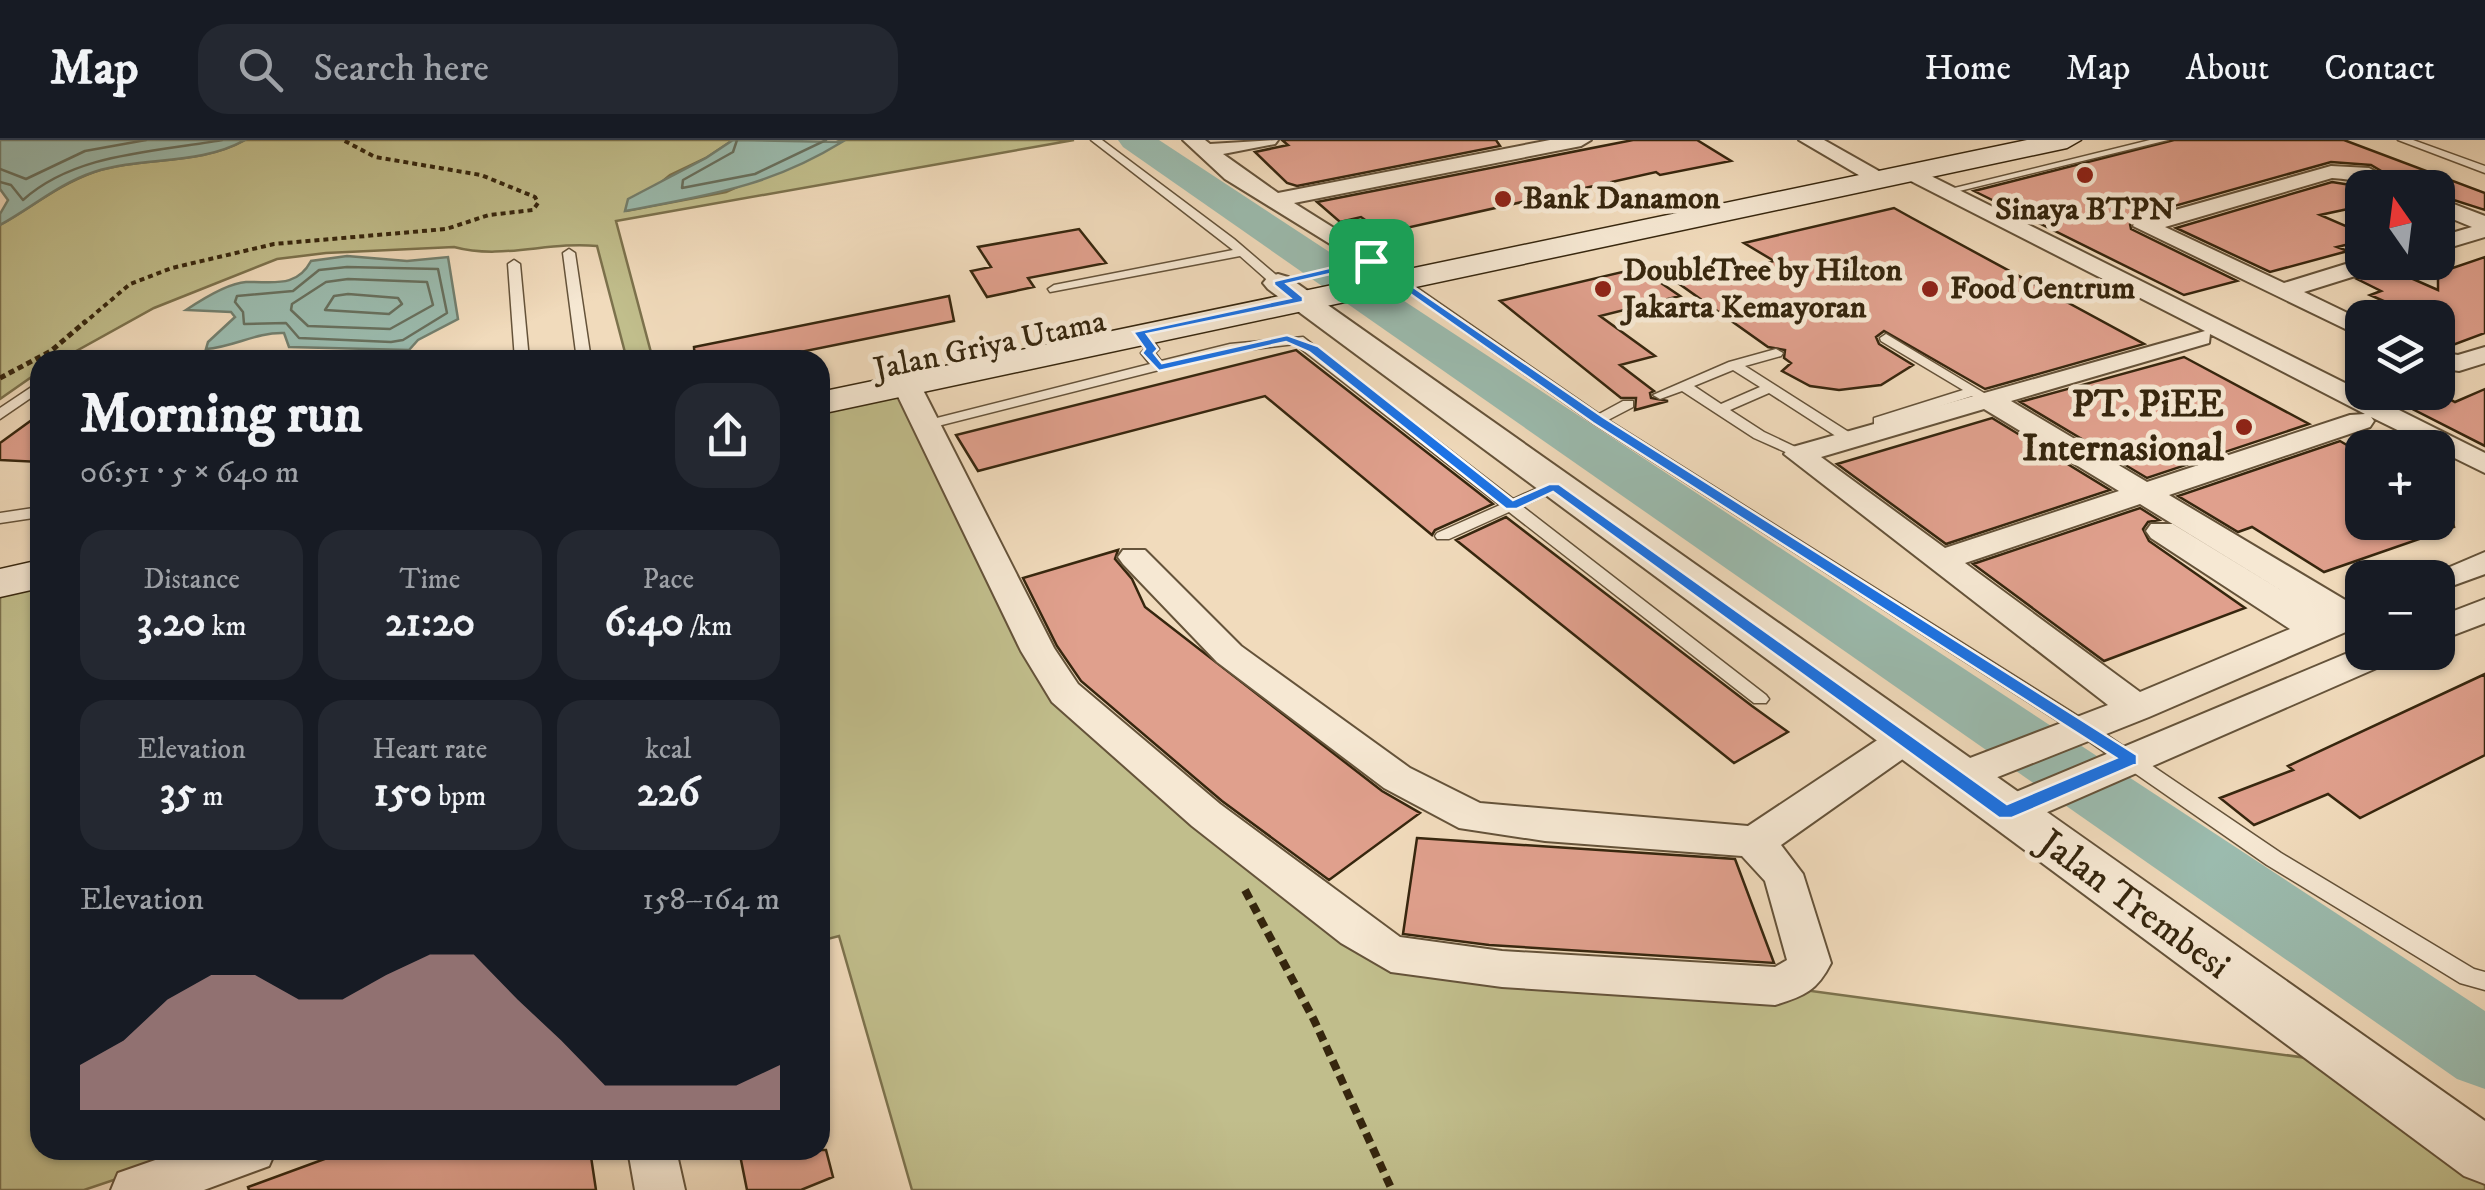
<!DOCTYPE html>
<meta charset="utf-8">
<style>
:root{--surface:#171b24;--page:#242831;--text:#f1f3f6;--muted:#9ea1a6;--line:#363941;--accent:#c59692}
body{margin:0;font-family:"IM FELL DW Pica",serif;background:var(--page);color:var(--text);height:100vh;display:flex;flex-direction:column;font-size:38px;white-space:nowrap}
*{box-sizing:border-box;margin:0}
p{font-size:32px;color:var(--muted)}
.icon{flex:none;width:55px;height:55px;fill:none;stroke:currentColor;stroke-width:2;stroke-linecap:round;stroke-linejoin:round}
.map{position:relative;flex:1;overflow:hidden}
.side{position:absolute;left:30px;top:210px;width:800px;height:810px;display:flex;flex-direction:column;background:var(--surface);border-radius:30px;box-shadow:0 2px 8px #0004}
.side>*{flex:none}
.needle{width:65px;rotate:346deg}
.buttons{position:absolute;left:2345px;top:30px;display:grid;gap:20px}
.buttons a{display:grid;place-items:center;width:110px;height:110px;border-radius:20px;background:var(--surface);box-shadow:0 2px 8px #0004;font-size:50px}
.pin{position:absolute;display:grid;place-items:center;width:85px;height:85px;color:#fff;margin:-42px;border-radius:20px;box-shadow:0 5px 15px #0006}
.round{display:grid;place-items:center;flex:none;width:105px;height:105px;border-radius:30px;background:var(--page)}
.head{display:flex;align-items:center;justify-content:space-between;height:170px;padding:0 50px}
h1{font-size:55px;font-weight:800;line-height:75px}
.stats{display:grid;grid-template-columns:repeat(3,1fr);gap:15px;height:170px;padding:10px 50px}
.stats div{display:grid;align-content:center;border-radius:25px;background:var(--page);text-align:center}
.stats b{font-size:42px;font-weight:800}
.stats small{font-size:28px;font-weight:400}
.stats p{font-size:28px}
.chart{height:280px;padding:20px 50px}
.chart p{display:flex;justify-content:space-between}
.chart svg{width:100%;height:180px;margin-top:10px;fill:var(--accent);opacity:.7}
header{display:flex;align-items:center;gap:60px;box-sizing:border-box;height:140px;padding:0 50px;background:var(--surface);border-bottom:2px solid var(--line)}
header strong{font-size:48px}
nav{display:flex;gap:55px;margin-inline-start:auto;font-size:35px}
.search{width:700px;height:90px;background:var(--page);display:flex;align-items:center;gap:25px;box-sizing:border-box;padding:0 35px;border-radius:30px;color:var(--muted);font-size:38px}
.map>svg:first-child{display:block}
</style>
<header>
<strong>Map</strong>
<div class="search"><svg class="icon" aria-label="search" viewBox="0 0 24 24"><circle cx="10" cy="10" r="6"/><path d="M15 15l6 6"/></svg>Search here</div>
<nav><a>Home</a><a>Map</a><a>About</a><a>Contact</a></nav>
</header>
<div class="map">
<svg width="2485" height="1050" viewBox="0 0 2485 1050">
<rect width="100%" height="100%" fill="#f1dbbc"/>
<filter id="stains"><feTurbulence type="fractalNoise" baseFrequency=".002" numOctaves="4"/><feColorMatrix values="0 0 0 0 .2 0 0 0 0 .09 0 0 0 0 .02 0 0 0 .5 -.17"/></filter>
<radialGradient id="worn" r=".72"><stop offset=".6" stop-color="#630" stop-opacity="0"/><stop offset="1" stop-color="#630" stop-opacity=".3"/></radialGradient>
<path fill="#c1be8c" stroke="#7c724d" stroke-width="2.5" d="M245 0H733L706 18 670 35 626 71 726 52 841 0H1074L616 81 653 220H627L597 106C549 101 502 120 454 107L326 113 277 119 154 168 60 220H40V231L0 259V85C32 67 58 45 94 32 143 16 199 26 245 0Z
M906 244 1045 523 1391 814 1775 846 2359 925 2485 1016V1050H912L839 796 820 801V263Z
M40 434V1010H203L84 1050H0V443Z"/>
<path fill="#9bbbae" stroke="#737f6e" stroke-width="2.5" d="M0 0H245C199 26 143 16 94 32 58 44 33 67 0 85V74L8 60 0 49Z
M733 0 842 2C769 47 708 55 625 71L628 59 706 18Z
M347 116 407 121 448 117 458 179 418 200 409 210 289 207 284 193C256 192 234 207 206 209L208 202 235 177 231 172 186 170C201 160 228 143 246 142 272 141 296 149 311 121Z"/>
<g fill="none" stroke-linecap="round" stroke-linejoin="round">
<path stroke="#68705e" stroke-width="2.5" d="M737 0 733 12 683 40 682 48 755 34 826 0
M0 29 26 39 85 11 146 0
M0 42 11 45 23 60C75 13 155 12 222 0
M347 127 438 129 447 173 403 200 391 202 299 198 286 183 244 184 243 172 235 162 237 156 293 151 319 130Z
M348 139 427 142 433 165 390 189 308 186 291 170 292 164 326 142Z
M348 154 398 158 402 164 389 174 325 170 334 156Z"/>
<path fill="#9bbbae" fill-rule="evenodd" d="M1118 0H1159L2485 871V949L2457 939 1123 7Z"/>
</g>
<path fill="#e0a08d" stroke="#36260e" stroke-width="2.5" d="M1282 0H1496L1500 6 1297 46 1287 43 1255 12 1288 5Z
M1633 0H1697L1731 21 1660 35 1656 32 1384 93 1361 77 1340 82 1317 62Z
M2174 0H2344L2485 53V70L2438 55V48H2410L2371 25 2331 22 2135 77 2130 84 2131 89 2237 141 2184 155 1974 51Z
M2332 42 2370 48H2362V66L2320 75 2362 93V101L2337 107 2348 111 2270 132 2176 88Z
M1894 68 1912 78 2144 204 1985 249 1884 191 1876 197 1879 204 1913 225 1881 245 1839 250 1810 246 1782 231 1791 223 1784 218 1785 210 1768 207 1678 143 1774 121 1744 103Z
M1079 89 1106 123 1028 138 1034 147 987 157 971 131 991 127 978 107Z
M2485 117V193L2442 209H2438V178H2422L2370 155 2381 151 2357 139 2388 128 2438 150V133Z
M1639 128 1680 156 1600 176 1655 216 1620 225 1654 251 1650 253 1651 258 1668 261 1635 270 1636 258H1621L1500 161Z
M949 156 954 181 761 220H695L694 207Z
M1296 210 1493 364 1435 390 1432 395 1265 256 978 331 956 295Z
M2184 217 2309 284 2147 338 2020 262Z
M2485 249V306L2379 252H2436L2455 262Z
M40 274V322L0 320V303Z
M1992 278 2110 350 1946 404 1837 324Z
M2340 301 2362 314V382H2453L2454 387 2324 432 2252 387 2238 392 2178 356Z
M2140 368 2159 380 2148 382 2143 389 2149 401 2245 468 2104 521 1973 424Z
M1506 377 1752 566 1788 592 1734 623 1456 400Z
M1118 410 1115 419 1132 439 1145 467 1382 651 1420 673 1329 740 1222 661 1081 541 1057 506 1023 438Z
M2485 534V615L2360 678 2328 654 2254 685 2220 658 2293 630 2288 626Z
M1417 698 1735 719 1774 823 1489 805 1403 794Z
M349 1010H590L596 1050H249L248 1047Z
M739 1010H826L833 1037 801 1050H747Z"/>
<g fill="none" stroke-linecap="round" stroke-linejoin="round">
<g stroke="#65533a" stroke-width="3">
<path id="service" d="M1091 0H1102L1234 99 1282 140V146H1274L1240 116 1050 152 1048 149 1054 145 1233 110Z
M2150 0H2168L1947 54 1942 51Z
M2398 0H2413L2485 26V33Z
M569 109 575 113 591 220H577L563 113Z
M514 120 520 124 529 220H515L508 124Z
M1403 138 1599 274 1623 261H1633V267L1608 280 2089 583 2281 713 2474 829 2485 832V850L2460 843 2267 725 2077 593 1593 283 1399 145V139Z
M1139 188 1144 189 1159 209 1155 213 1161 221 1230 204 1303 197 1513 359 1549 343H1559L1562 346 1559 349 1522 366 1766 555 1769 559 1766 563H1754L1509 372 1449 399H1437L1435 396 1437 393 1500 365 1295 204 1230 212 926 289 919 285 921 282 1150 224 1141 213 1145 209 1133 192Z
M1886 194 1994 259 1987 263 1972 256 1884 284H1874V278L1963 250 1881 201 1880 198Z
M1776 209 1783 213 1781 216 1745 226 1855 296V302H1845L1769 253 1730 270 1764 292 1804 311V317L1799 318 1754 298 1682 251 1660 259 1653 255 1729 222ZM1733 230 1760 247 1721 264 1694 246Z
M33 246 40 250 38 253 0 279V268Z
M40 367V377L0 383V373Z"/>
</g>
<g stroke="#65533a" stroke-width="4">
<path id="minor" d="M1183 0H1205L1210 4 1278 0 1275 4 1223 14 1278 53 1550 0H1591L1581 6 1294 63 1412 137 1415 142 1412 147 1403 149 1225 39Z
M1799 0H1824L1893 39 1882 45 1874 44Z
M2331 26 2369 28 2406 48C2379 48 2358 39 2332 38L2165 87 2284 143 2362 119V122H2388L2384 127 2304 152 2362 180V197L2133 86 2136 81Z
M1913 27 2485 313V333L2371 277 2374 281 2370 287 2169 355 2352 464 2362 461V485L2149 577 1970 648 1957 652 1944 648 1938 638 1944 628 2108 565 1784 314 1789 308 2205 191 1905 38 1902 33 1905 28ZM2210 194 2365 274 2350 275 2147 342 2011 261 2209 203ZM1984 269 2119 351 1945 408 1821 317ZM2140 364 2323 476 2173 384H2151L2146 391 2151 398 2290 489 2140 552 1965 423Z
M2438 58 2485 76V97L2438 111V97L2472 87 2438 73Z
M2485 207V223L2459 231 2438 228V212L2458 215Z
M906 236 920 244 1054 508 1078 544 1220 664 1400 797 1502 811 1775 827 1787 820 1765 741 1742 716 1545 701 1459 688 1384 648 1217 522 1123 424 1118 417 1123 410H1145L1241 506 1410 628 1480 663 1748 686 1891 591 1904 587 1917 591 1923 600 1917 609 1781 705 1803 734 1831 823C1817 851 1804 856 1775 865L1502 847 1391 832 1341 803 1192 686 1052 562 1021 511 892 244Z
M2485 412V434L2438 451V438H2424Z
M2485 459V483L2438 501V477Z
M2362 507V512H2400L2395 520 2020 684 2006 688 1992 684 1986 673 1992 662Z
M184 1010H276L269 1026 204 1050H111L118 1033Z
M628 1010H676L685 1050H635Z"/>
</g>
<g stroke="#65533a" stroke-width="4">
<path id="tertiary" d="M1278 134 1288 137 2485 981V1044L2464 1036 1268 149 1263 143 1268 137Z"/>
</g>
<g stroke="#36260e" stroke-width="3">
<path id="secondary" d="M2027 0H2081L2067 8 820 274V252Z
M40 420V448L0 457V429Z"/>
</g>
<path stroke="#36260e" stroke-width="4" stroke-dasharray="5 4" stroke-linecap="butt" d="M83 184 130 144 172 128 274 104 446 89 489 75 533 70 538 63 535 57 481 35 375 17 343 0"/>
<path stroke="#36260e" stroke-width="5" stroke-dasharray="6 4" stroke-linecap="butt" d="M0 238 51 211 86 181"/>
<path stroke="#36260e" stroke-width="8" stroke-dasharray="10 6" stroke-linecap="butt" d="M1245 750 1314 880 1392 1050"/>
<use href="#service" fill="#f6e8d3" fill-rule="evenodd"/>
<use href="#minor" fill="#f6e8d3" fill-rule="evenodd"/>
<use href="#tertiary" fill="#f6e8d3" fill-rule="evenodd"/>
<use href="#secondary" fill="#f6e8d3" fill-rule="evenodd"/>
</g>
<path fill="#1a73e8" stroke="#fff" stroke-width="2.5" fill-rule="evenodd" d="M1371 118 1603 277 2137 615V624L2012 678H1999L1553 352 1517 369H1506L1309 212 1286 202 1159 231 1142 213 1145 209 1133 192 1290 158 1274 145V141ZM1369 125 1593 283 2116 618 2007 664 1559 344H1549L1513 360 1318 206 1287 195 1162 223 1154 213 1158 209 1147 194 1303 162V157L1287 144Z"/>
<g fill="#8f2418" stroke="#f6e8d3" stroke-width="4">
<circle cx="2085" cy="35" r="10"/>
<circle cx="1503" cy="59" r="10"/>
<circle cx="1603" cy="149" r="10"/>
<circle cx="1930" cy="149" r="10"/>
<circle cx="2244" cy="287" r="10"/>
</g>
<g text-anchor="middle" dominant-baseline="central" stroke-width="10" stroke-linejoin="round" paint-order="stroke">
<g font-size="32" font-weight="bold" fill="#36260e" stroke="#f6e8d3" text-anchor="start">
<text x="1523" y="59">Bank Danamon</text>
<text x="2085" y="70" text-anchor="middle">Sinaya BTPN</text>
<text x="1623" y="131">DoubleTree by Hilton<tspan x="1623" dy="37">Jakarta Kemayoran</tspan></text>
<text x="1950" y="149">Food Centrum</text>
</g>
<g font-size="32" fill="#36260e" stroke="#f6e8d3">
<text transform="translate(990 206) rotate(-12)">Jalan Griya Utama</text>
</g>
<g font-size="38" font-weight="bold" fill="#36260e" stroke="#f6e8d3" text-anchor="end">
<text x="2224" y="265">PT. PiEE<tspan x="2224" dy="44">Internasional</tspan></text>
</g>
<g font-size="38" fill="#36260e" stroke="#f6e8d3">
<text transform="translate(2134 765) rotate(36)">Jalan Trembesi</text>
</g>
</g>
<rect width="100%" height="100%" filter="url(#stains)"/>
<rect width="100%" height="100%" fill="url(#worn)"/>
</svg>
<div class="buttons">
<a><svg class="needle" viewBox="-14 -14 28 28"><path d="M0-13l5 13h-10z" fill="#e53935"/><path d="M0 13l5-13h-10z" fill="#9ea1a6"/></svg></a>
<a><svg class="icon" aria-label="layers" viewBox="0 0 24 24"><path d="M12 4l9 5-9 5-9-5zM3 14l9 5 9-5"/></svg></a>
<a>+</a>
<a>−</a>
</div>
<div class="pin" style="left:1371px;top:121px;background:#1e9e55"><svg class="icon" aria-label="arrive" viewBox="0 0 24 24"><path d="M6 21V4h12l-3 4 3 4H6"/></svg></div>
<section class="side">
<div class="head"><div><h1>Morning run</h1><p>06:51 · 5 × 640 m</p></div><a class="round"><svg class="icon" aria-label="share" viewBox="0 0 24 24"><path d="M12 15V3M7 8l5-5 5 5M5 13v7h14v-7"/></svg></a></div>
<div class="stats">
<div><p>Distance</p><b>3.20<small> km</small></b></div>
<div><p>Time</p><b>21:20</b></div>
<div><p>Pace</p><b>6:40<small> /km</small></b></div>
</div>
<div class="stats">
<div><p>Elevation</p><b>35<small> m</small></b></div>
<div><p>Heart rate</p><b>150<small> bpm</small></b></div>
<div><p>kcal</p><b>226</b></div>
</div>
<div class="chart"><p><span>Elevation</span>158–164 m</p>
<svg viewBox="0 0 160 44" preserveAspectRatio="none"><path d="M0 44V33L10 27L20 17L30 11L40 11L50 17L60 17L70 11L80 6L90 6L100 17L110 27L120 38L130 38L140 38L150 38L160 33V44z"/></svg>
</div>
</section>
</div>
